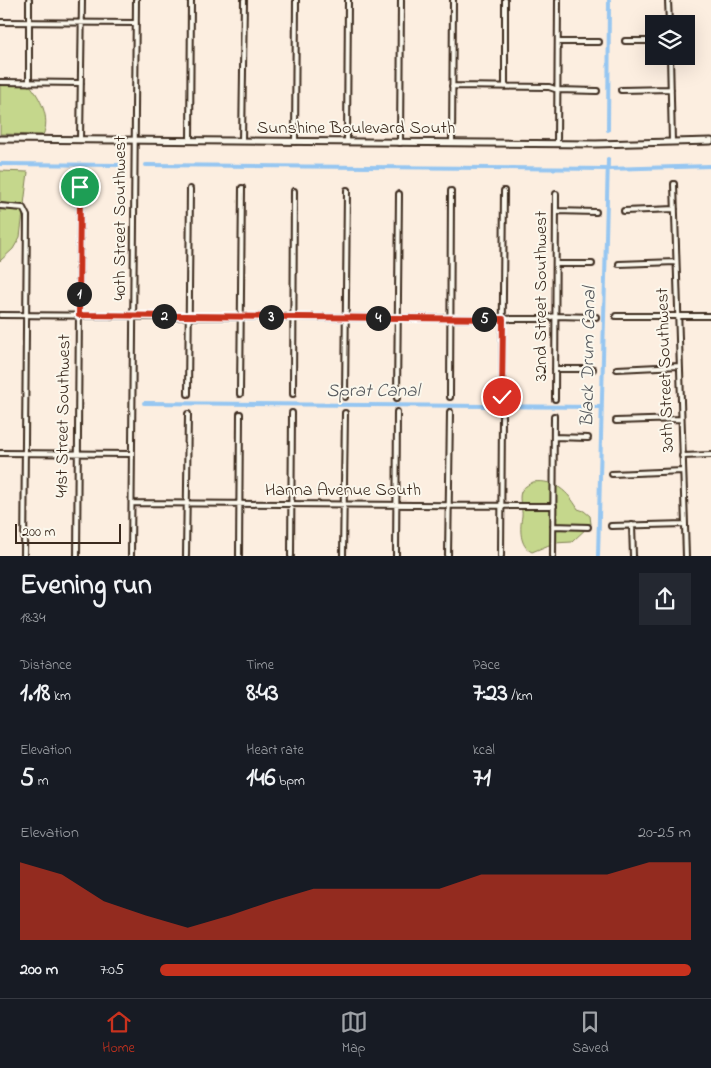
<!DOCTYPE html>
<meta charset="utf-8">
<style>
:root{--surface:#171b24;--page:#242831;--text:#f1f3f6;--muted:#9ea1a6;--line:#363941;--accent:#c8321e}
body{margin:0;font-family:"Indie Flower",sans-serif;background:var(--page);color:var(--text);height:100vh;display:flex;flex-direction:column;font-size:19px;white-space:nowrap}
*{box-sizing:border-box;margin:0}
p{font-size:16px;color:var(--muted)}
.icon{flex:none;width:28px;height:28px;fill:none;stroke:currentColor;stroke-width:2;stroke-linecap:round;stroke-linejoin:round}
.map{position:relative;height:556px;overflow:hidden}
.details{display:flex;flex-direction:column;background:var(--surface);flex:1}
.details>*{flex:none}
.controls{position:absolute;left:645px;top:15px;display:grid;gap:10px}
.controls a{display:grid;place-items:center;width:50px;height:50px;border-radius:0px;background:var(--surface);box-shadow:0 5px 20px #0002;font-size:25px}
.scale{position:absolute;left:15px;bottom:12px;width:106px;box-sizing:border-box;padding-left:5px;border:2px solid #3b2a1e;border-top:0;font-size:14px;line-height:18px;white-space:nowrap;color:#3b2a1e;-webkit-text-stroke:4px #fbf7ec;paint-order:stroke}
.pin{position:absolute;display:grid;place-items:center;width:42px;height:42px;color:#fff;margin:-21px;border:2px solid #fff;border-radius:50%;box-shadow:0 1px 5px #0007}
.km{position:absolute;width:25px;height:25px;margin:-12px;border-radius:50%;background:#222;color:#fff;font-size:14px;line-height:25px;text-align:center}
.round{display:grid;place-items:center;flex:none;width:52px;height:52px;border-radius:0px;background:var(--page)}
.headline{display:flex;align-items:center;justify-content:space-between;height:85px;padding:0 20px}
h1{font-size:28px;font-weight:700;line-height:38px}
.metrics{display:grid;grid-template-columns:repeat(3,1fr);gap:8px;height:85px;padding:5px 20px}
.metrics div{display:grid;align-content:center}
.metrics b{font-size:25px;font-weight:700}
.metrics small{font-size:14px;font-weight:400}
.metrics p{font-size:14px}
.chart{height:140px;padding:10px 20px}
.chart p{display:flex;justify-content:space-between}
.chart svg{width:100%;height:90px;margin-top:5px;fill:var(--accent);opacity:.7}
ul{padding:0 20px;list-style:none;font-size:16px}
li{display:grid;grid-template-columns:80px 60px 1fr;align-items:center;height:38px}
li i{height:12px;border-radius:6px;background:var(--accent)}
.tabs{display:flex;justify-content:space-around;align-items:center;height:70px;border-top:1px solid var(--line);background:var(--surface);font-size:14px;color:var(--muted)}
.tabs a{display:grid;justify-items:center;gap:2px}
.tabs .current{color:var(--accent)}
.map>svg:first-child{display:block}
</style>
<div class="map">
<svg width="711" height="556" viewBox="0 0 711 556">
<rect width="100%" height="100%" fill="#fceee0"/>
<filter id="ink" filterUnits="userSpaceOnUse"><feTurbulence type="fractalNoise" baseFrequency=".02" numOctaves="2"/><feDisplacementMap in="SourceGraphic" scale="10" xChannelSelector="R" yChannelSelector="G"/><feConvolveMatrix kernelMatrix="1 2 1 2 8 2 1 2 1" color-interpolation-filters="sRGB"/></filter>
<g filter="url(#ink)">
<path fill="#c5d78c" stroke="#808055" d="M0 84H29C40 97 51 118 43 135L0 134Z
M0 171 28 172 20 237 13 249 0 261Z
M533 482C555 479 568 492 578 509L584 511 590 516 591 524 572 542 554 543 532 552C519 546 520 528 522 516 523 509 518 500 521 492 523 487 528 485 533 482Z"/>
<g fill="none" stroke-linecap="round" stroke-linejoin="round">
<path stroke="#96c6f1" stroke-width="4" d="M608 130 609 0
M0 164 123 165
M146 165 608 169 711 166
M144 403 602 407
M598 556 608 159"/>
<g stroke="#3b2a1e" stroke-width="8">
<path id="street" d="M668 0 669 24
M0 22 136 23
M625 41H654
M558 42H599
M670 56 672 142
M0 82 81 83
M29 83V0
M452 86 549 87 558 90 597 91
M505 87V0
M621 90 671 89
M80 140 82 0
M190 141 191 0
M242 141 244 0
M295 142 296 0
M347 142 348 0
M400 143 401 0
M452 143 453 0
M557 144 558 0
M674 184 686 556
M0 206 23 208 27 216 24 556
M556 211 596 212
M624 211 675 209
M556 264H592
M619 264 676 262
M0 315 542 319 555 316 596 317
M616 316H711
M555 369H593
M617 369 679 366
M188 394 190 189
M240 394 242 188
M293 394 294 191
M345 397 347 190
M450 397 451 191
M502 397 504 191
M397 398 399 194
M555 399 556 194
M616 421 681 419
M554 437 588 438
M0 453 132 454
M682 456 711 455
M612 474 683 471
M132 503 554 506
M632 525 633 556
M553 526 588 527
M611 526 685 524
M77 556 80 187
M131 556 136 0
M186 556 188 414
M239 556 240 414
M291 556 292 413
M343 556 345 413
M396 556 397 412
M448 556 450 412
M501 556 502 416
M553 556 554 416"/>
</g>
<g stroke="#3b2a1e" stroke-width="9">
<path id="secondary" d="M0 139 596 144 711 141"/>
</g>
<use href="#street" stroke="#fbf7ec" stroke-width="4"/>
<use href="#secondary" stroke="#fbf7ec" stroke-width="5"/>
</g>
</g>
<g fill="none" stroke-linecap="round" stroke-linejoin="round" filter="url(#ink)">
<g stroke="#fff" stroke-width="10">
<path id="route" d="M80 187 79 315 503 319 502 397"/>
</g>
<use href="#route" stroke="#c8321e" stroke-width="6"/>
</g>
<g text-anchor="middle" dominant-baseline="central" stroke-width="4" stroke-linejoin="round" paint-order="stroke">
<g font-size="18" fill="#3b2a1e" stroke="#fbf7ec">
<text x="356" y="129">Sunshine Boulevard South</text>
<text transform="translate(121 218) rotate(-90)">40th Street Southwest</text>
<text transform="translate(542 296) rotate(-90)">32nd Street Southwest</text>
<text transform="translate(666 370) rotate(-92)">30th Street Southwest</text>
<text transform="translate(64 416) rotate(-89)">41st Street Southwest</text>
<text x="343" y="491">Hanna Avenue South</text>
</g>
<g font-size="19" font-style="italic" fill="#56595d" stroke="#fbf7ec">
<text transform="translate(589 357) rotate(-89)">Black Drum Canal</text>
<text x="373" y="391">Sprat Canal</text>
</g>
</g>
</svg>
<div class="controls">
<a><svg class="icon" aria-label="layers" viewBox="0 0 24 24"><path d="M12 4l9 5-9 5-9-5zM3 14l9 5 9-5"/></svg></a>
</div>
<div class="scale">200 m</div>
<div class="pin" style="left:80px;top:187px;background:#1e9e55"><svg class="icon" aria-label="arrive" viewBox="0 0 24 24"><path d="M6 21V4h12l-3 4 3 4H6"/></svg></div>
<div class="pin" style="left:502px;top:397px;background:#d93025"><svg class="icon" aria-label="check" viewBox="0 0 24 24"><path d="M5 12l5 5 9-10"/></svg></div>
<b class="km" style="left:79px;top:294px">1</b>
<b class="km" style="left:164px;top:316px">2</b>
<b class="km" style="left:271px;top:317px">3</b>
<b class="km" style="left:378px;top:318px">4</b>
<b class="km" style="left:484px;top:319px">5</b>
</div>
<section class="details">
<div class="headline"><div><h1>Evening run</h1><p>18:34</p></div><a class="round"><svg class="icon" aria-label="share" viewBox="0 0 24 24"><path d="M12 15V3M7 8l5-5 5 5M5 13v7h14v-7"/></svg></a></div>
<div class="metrics">
<div><p>Distance</p><b>1.18<small> km</small></b></div>
<div><p>Time</p><b>8:43</b></div>
<div><p>Pace</p><b>7:23<small> /km</small></b></div>
</div>
<div class="metrics">
<div><p>Elevation</p><b>5<small> m</small></b></div>
<div><p>Heart rate</p><b>146<small> bpm</small></b></div>
<div><p>kcal</p><b>71</b></div>
</div>
<div class="chart"><p><span>Elevation</span>20–25 m</p>
<svg viewBox="0 0 160 44" preserveAspectRatio="none"><path d="M0 44V6L10 12L20 25L30 32L40 38L50 32L60 25L70 19L80 19L90 19L100 19L110 12L120 12L130 12L140 12L150 6L160 6V44z"/></svg>
</div>
<ul>
<li><b>200 m</b>7:05<i style="width:100%"></i></li>
</ul>
</section>
<nav class="tabs">
<a class="current"><svg class="icon" aria-label="home" viewBox="0 0 24 24"><path d="M3 11l9-7 9 7M6 9v11h12V9"/></svg>Home</a>
<a><svg class="icon" aria-label="map" viewBox="0 0 24 24"><path d="M3 6l6-2 6 2 6-2v14l-6 2-6-2-6 2zM9 4v14M15 6v14"/></svg>Map</a>
<a><svg class="icon" aria-label="saved" viewBox="0 0 24 24"><path d="M7 4h10v16l-5-4-5 4z"/></svg>Saved</a>
</nav>
